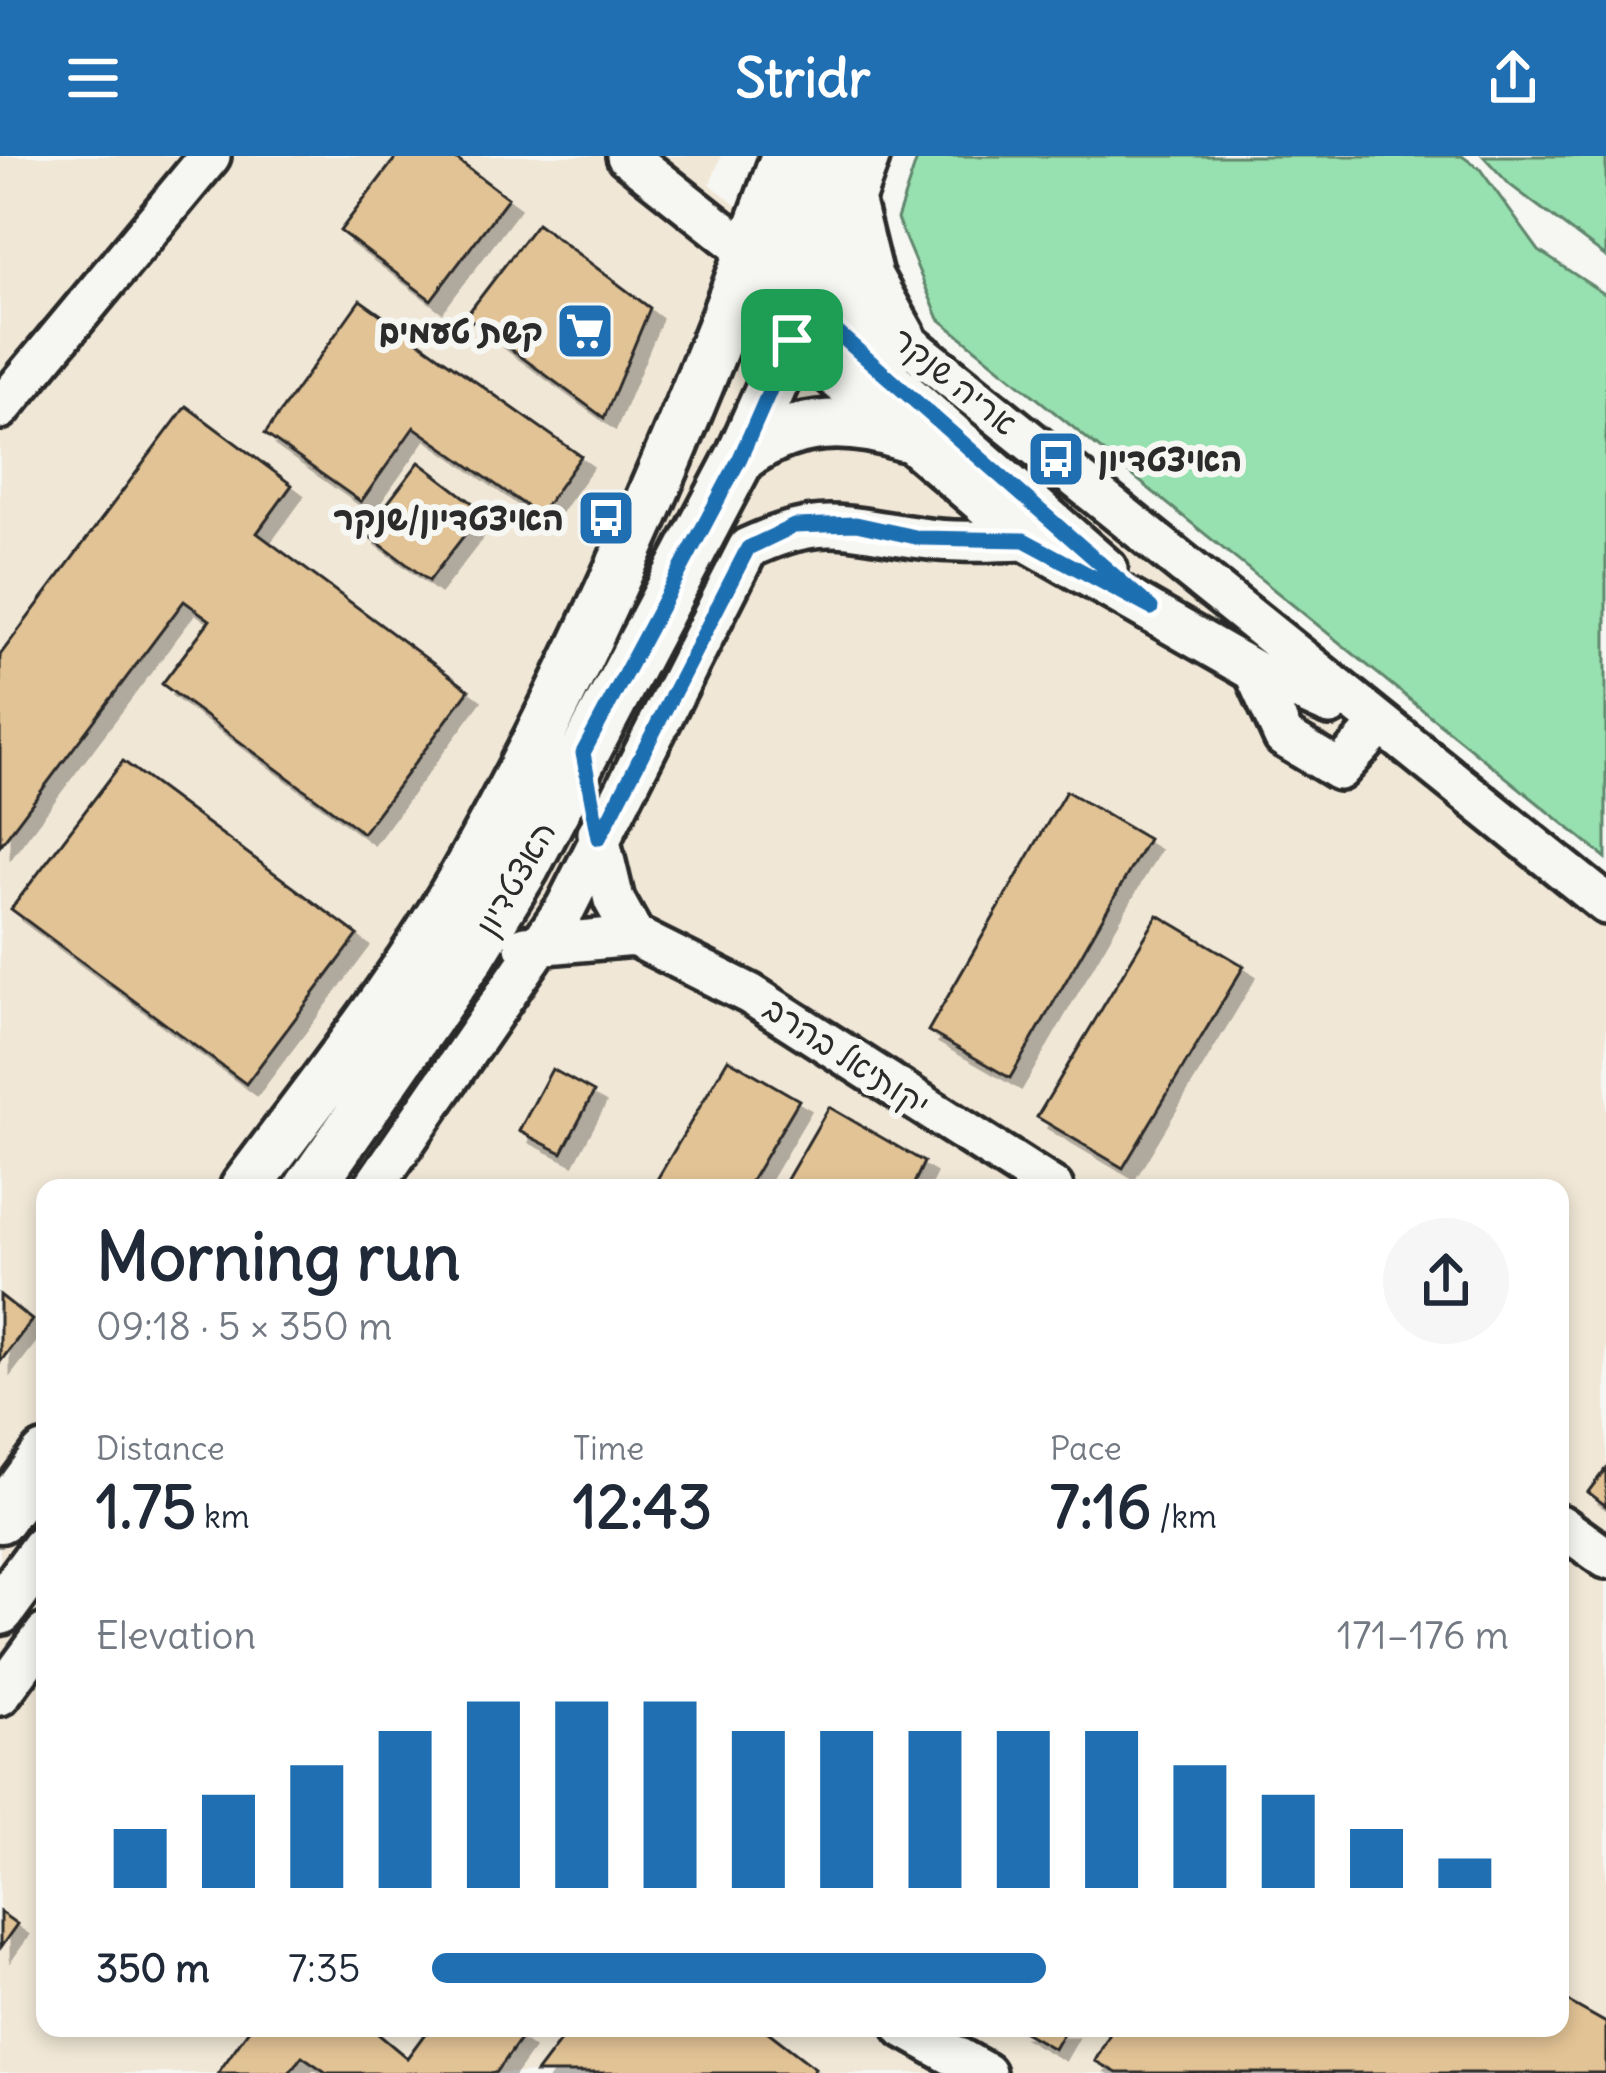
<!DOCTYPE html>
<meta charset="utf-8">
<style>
:root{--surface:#fff;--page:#f6f6f7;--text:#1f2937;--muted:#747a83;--accent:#1f6fb2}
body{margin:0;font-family:Delius,"Playpen Sans Hebrew",sans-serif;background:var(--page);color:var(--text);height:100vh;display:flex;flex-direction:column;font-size:45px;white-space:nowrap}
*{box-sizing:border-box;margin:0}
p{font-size:39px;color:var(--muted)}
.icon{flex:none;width:66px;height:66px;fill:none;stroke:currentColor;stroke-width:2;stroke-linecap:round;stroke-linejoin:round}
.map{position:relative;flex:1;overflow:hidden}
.details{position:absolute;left:36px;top:1023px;width:1533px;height:858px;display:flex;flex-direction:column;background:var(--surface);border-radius:24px;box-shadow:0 6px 18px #0003}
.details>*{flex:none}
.pin{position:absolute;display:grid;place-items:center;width:102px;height:102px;color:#fff;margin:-51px;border-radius:24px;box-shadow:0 6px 18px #0006}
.round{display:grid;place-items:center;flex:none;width:126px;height:126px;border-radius:63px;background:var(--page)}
.overview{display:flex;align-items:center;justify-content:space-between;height:204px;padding:0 60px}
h1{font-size:66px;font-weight:700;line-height:90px}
.figures{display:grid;grid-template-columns:repeat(3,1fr);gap:18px;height:204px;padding:12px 60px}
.figures div{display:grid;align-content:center}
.figures b{font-size:60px;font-weight:700}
.figures small{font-size:33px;font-weight:400}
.figures p{font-size:33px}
.chart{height:336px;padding:24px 60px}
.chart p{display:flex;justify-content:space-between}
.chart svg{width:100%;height:216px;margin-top:12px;stroke:var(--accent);stroke-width:6}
ul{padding:0 60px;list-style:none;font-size:39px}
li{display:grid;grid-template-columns:192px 144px 1fr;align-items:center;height:90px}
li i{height:30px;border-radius:15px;background:var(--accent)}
header{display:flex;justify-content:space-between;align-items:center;height:156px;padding:0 60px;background:var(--accent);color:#fff;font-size:54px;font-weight:700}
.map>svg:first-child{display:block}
</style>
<header><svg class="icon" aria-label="menu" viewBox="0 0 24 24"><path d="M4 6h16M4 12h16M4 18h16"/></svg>Stridr<svg class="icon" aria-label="share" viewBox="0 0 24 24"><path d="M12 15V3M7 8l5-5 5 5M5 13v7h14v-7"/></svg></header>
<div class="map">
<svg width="1606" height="1917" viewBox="0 0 1606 1917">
<defs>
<filter id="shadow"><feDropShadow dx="11" dy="11" stdDeviation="0" flood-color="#0004"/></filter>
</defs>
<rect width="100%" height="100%" fill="#f6f6f2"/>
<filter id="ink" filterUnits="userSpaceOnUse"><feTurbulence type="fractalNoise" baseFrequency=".00833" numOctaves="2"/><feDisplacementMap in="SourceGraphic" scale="24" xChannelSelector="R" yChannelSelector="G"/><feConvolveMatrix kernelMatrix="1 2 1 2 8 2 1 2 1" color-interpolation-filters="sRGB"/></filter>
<g filter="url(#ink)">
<path fill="#f0e7d6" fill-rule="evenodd" d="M0 0H721L710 28 1606 752V1917H0ZM45 1032H1560V1872H45Z"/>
<path fill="#97e0af" stroke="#61866d" stroke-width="3" d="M918 0H1462L1480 13 1539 95 1606 139V702L939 163 897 63Z
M1483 0H1606V101L1510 29Z"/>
<path fill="#e2c395" stroke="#2b2b2b" stroke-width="3" filter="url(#shadow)" d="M397 0H452L508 42 431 144 340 75Z
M537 67 650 152 604 262 466 160Z
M360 144 581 300 539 359 414 271 361 346 265 278Z
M186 250 292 329 257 377 469 534 363 677 162 528 210 464 184 445 0 690V499Z
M419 306 483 355 429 425 365 377Z
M123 605 358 779 246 928 11 753Z
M1066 635 1148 683 1010 922 928 875Z
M1158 759 1244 810 1123 1012 1037 961Z
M728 903 799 944 747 1032H663L655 1027Z
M552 913 594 936 562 997 519 975Z
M829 951 924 1006 912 1032H782Z
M0 1139 32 1164 0 1206Z
M1606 1312V1350L1588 1336Z
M0 1756 17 1768 0 1792Z
M1560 1841 1606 1867V1917H1117L1095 1905 1113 1872H1560Z
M250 1872H371L407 1902 429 1872H507L521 1882 496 1917H327L302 1900 289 1917H218Z
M570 1872H763L815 1912 811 1917H536Z
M1017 1872H1066L1054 1893Z"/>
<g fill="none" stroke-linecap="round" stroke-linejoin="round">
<g stroke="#2b2b2b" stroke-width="48">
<path id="minor" d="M627 0 751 98
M825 0 789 100 807 150 1107 413
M751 98 789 100 822 118 1606 748
M751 98 792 184 1025 384 1254 515 1330 549
M0 253 210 0
M1254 515 1284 581 1339 614 1379 570
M598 677 614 744 634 780 750 838 1053 1032
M525 790 634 780
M373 1032 566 751 748 392C822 357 844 372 921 382 955 387 990 385 1025 384
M1560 1369 1606 1402
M0 1539 45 1478
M905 1872 985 1917"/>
</g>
<g stroke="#2b2b2b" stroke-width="57">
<path id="major" d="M849 45 868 122 901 181
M740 302C788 264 846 261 903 280
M245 1032C324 926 409 820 473 705 598 481 699 241 786 0
M309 1032 469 802 524 712 740 302 822 118 865 0
M0 1362 45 1301
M0 1454 45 1393"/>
</g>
<use href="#minor" stroke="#f6f6f2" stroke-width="39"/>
<use href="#major" stroke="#f6f6f2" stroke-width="48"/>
</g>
</g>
<g fill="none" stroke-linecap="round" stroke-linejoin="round" filter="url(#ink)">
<g stroke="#fff" stroke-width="24">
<path id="route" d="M807 150 1151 452 1024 384 920 382 856 368 794 370 748 392 599 682 583 597 740 302Z"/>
</g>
<use href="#route" stroke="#1f6fb2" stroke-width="15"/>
</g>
<defs>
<g id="supermarket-square" transform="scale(3)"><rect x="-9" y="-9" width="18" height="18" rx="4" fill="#1f6fb2" stroke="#f6f6f2"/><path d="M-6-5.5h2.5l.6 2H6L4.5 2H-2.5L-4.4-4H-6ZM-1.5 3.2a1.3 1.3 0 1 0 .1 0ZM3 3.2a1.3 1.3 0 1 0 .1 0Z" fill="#fff"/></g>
<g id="bus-square" transform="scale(3)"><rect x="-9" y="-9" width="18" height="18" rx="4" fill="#1f6fb2" stroke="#f6f6f2"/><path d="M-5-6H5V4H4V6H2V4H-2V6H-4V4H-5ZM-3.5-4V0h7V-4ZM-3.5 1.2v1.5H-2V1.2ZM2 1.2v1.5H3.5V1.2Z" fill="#fff"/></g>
</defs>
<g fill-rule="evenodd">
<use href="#supermarket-square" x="585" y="175"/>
<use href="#bus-square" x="1056" y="303"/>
<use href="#bus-square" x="606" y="362"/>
</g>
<g text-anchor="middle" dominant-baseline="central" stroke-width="12" stroke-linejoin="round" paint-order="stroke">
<g font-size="33" font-weight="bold" fill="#2b2b2b" stroke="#f6f6f2" text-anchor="end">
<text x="543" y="175">קשת טעמים</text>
<text x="1098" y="303" text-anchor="start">האיצטדיון</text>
<text x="564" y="362">האיצטדיון/שנקר</text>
</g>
<g font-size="33" fill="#2b2b2b" stroke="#f6f6f2">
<text transform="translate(955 225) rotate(39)">אריה שנקר</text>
<text transform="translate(515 722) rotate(-60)">האצטדיון</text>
<text transform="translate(847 900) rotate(33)">יקותיאל בהרב</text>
</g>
</g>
</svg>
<div class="pin" style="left:792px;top:184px;background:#1e9e55"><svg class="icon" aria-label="arrive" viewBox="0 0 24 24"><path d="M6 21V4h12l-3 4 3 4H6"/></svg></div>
<section class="details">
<div class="overview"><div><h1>Morning run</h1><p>09:18 · 5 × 350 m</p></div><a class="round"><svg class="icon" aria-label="share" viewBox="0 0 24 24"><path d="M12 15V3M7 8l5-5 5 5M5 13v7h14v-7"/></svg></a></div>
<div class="figures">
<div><p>Distance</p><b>1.75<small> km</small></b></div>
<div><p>Time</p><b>12:43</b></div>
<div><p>Pace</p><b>7:16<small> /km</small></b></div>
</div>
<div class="chart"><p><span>Elevation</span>171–176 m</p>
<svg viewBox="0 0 160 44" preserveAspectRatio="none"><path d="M5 44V32M15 44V25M25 44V19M35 44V12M45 44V6M55 44V6M65 44V6M75 44V12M85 44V12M95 44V12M105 44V12M115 44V12M125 44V19M135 44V25M145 44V32M155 44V38"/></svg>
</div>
<ul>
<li><b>350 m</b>7:35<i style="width:57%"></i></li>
</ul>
</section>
</div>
